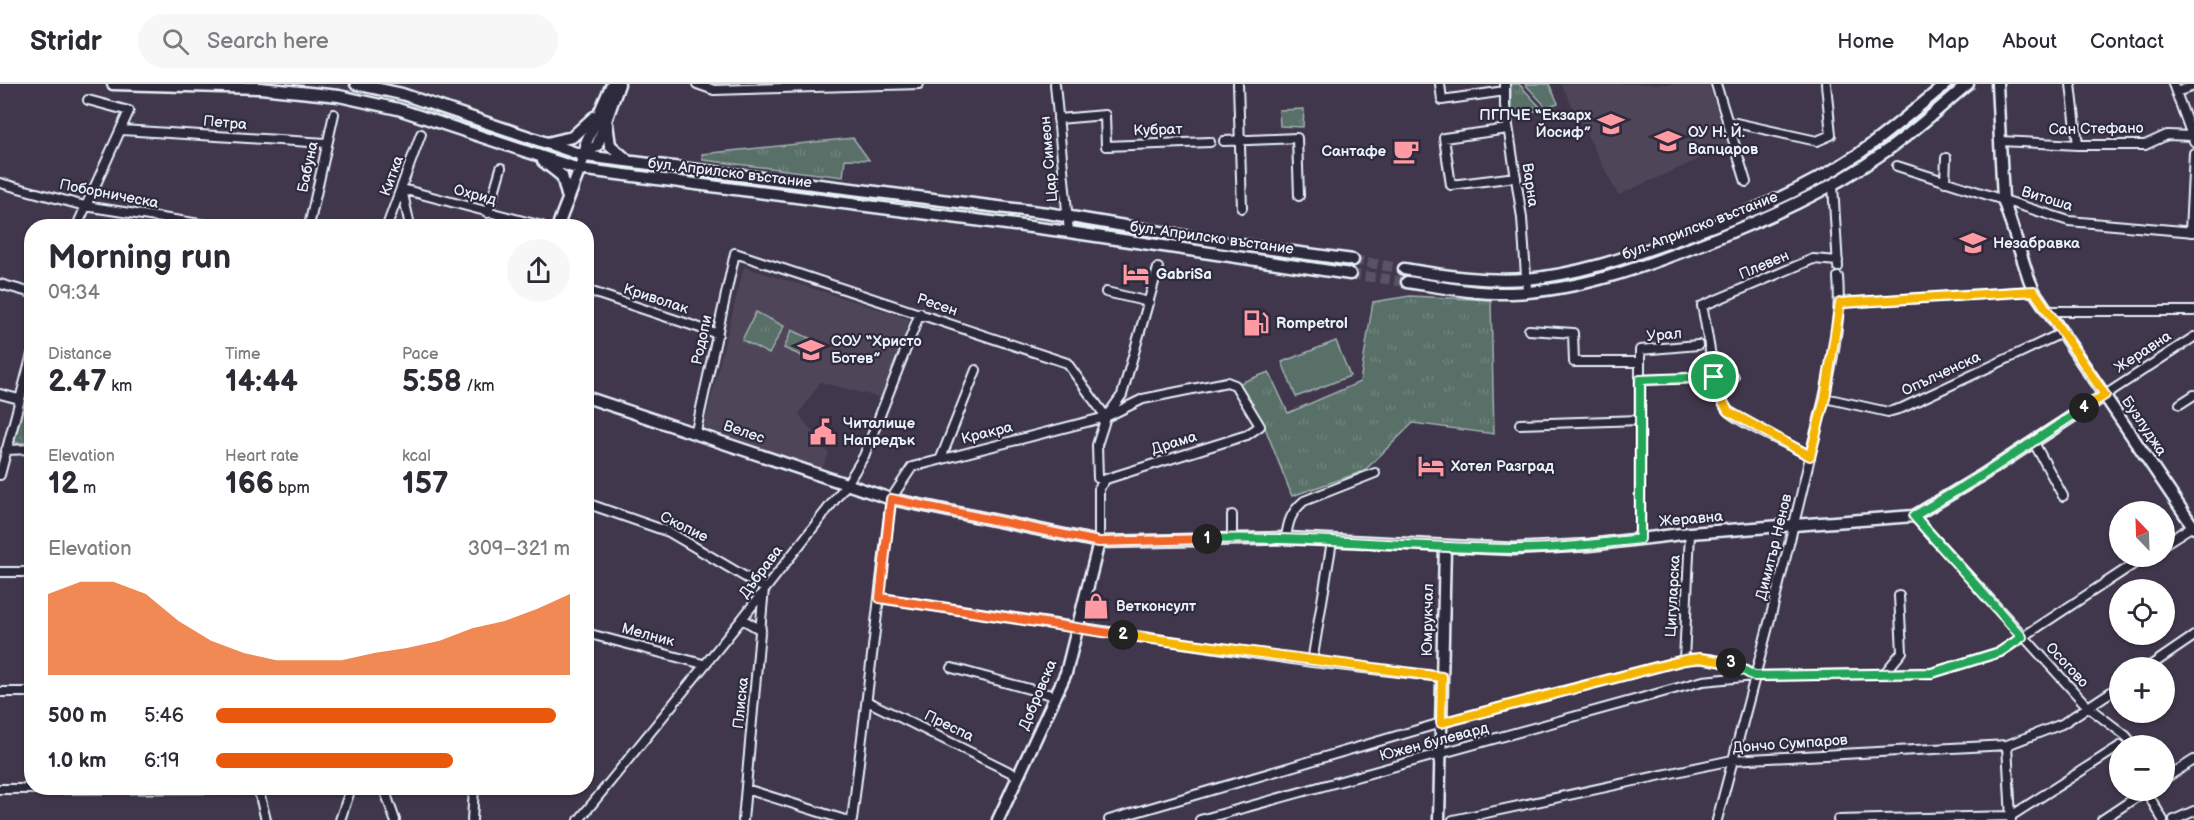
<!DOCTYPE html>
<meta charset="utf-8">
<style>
:root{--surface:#fff;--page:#f7f7f7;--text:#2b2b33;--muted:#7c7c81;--line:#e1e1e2;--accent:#ea580c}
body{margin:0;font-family:"Balsamiq Sans",sans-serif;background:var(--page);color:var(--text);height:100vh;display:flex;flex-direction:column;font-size:22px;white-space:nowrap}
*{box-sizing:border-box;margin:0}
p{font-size:20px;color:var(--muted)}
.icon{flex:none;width:33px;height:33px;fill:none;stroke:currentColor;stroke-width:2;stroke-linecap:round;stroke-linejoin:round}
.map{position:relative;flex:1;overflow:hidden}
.side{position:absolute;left:24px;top:135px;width:570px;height:576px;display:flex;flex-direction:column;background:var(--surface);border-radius:24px;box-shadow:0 2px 4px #0004}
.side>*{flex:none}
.needle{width:39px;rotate:337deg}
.fabs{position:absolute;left:2109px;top:417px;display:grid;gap:12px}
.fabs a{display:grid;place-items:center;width:66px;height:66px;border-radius:50%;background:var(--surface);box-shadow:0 2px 4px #0004;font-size:30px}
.pin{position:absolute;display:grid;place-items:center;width:51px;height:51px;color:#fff;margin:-26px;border:3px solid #fff;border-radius:50%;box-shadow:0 2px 6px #0007}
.km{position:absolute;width:30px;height:30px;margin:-15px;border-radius:50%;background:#222;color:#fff;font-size:16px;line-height:30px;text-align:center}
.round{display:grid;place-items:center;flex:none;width:63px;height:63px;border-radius:32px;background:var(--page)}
.headline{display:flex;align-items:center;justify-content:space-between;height:102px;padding:0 24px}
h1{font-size:33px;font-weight:800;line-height:45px}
.metrics{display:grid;grid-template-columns:repeat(3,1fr);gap:9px;height:102px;padding:6px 24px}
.metrics div{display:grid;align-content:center}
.metrics b{font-size:30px;font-weight:800}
.metrics small{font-size:16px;font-weight:400}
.metrics p{font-size:16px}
.chart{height:168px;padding:12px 24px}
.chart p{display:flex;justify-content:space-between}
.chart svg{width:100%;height:108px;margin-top:6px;fill:var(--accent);opacity:.7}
ul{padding:0 24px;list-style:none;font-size:20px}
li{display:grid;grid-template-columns:96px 72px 1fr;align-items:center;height:45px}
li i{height:15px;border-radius:8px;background:var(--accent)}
header{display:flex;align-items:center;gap:36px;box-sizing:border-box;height:84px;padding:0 30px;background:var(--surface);border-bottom:2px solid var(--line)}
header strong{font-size:28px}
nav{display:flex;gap:33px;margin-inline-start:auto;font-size:21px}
.search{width:420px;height:54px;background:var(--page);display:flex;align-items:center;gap:15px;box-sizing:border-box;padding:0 21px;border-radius:33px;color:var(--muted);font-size:22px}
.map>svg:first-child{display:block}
</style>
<header>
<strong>Stridr</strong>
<div class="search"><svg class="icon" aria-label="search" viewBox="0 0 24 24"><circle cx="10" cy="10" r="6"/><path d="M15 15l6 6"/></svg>Search here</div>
<nav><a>Home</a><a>Map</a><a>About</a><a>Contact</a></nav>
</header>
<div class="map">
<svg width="2194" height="736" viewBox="0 0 2194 736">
<defs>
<pattern id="grass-tufts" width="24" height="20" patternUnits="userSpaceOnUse" patternTransform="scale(1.5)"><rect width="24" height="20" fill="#596f68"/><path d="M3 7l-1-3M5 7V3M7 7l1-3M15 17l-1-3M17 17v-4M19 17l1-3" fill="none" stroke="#71847e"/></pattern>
</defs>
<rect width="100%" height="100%" fill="#41374c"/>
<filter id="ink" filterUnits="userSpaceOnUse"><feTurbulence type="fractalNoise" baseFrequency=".0167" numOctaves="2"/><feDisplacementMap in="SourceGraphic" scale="12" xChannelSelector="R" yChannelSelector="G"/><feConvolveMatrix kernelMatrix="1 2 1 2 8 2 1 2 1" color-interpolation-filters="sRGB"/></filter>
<g filter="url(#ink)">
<path fill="#504459" d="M1561 0H1708L1729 62 1618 111Z
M744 183 910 235 882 314 820 298 799 330 829 370 821 386 704 343Z"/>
<path fill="url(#grass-tufts)" stroke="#a0b0b0" stroke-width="1.5" d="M1511 0H1519L1542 25 1511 33Z
M1525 0H1549L1558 19 1546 23Z
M1304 25 1303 43 1280 42 1279 26Z
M853 54 869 76 845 75 843 93 703 76 702 70Z
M612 83 1027 133V136L611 85Z
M1093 142 1348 181 1347 183 1227 167Z
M1410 212 1491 216 1494 350 1413 339 1364 387 1292 412 1264 341 1240 299 1269 288 1288 329 1360 298 1373 218Z
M756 228 784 242 769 270 742 256Z
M792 246 811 255 804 273 784 264Z
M24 316 31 318V358L16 359 14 353Z"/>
<path fill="#596f68" stroke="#a0b0b0" stroke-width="1.5" d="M1336 257 1350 292 1296 313 1282 278Z"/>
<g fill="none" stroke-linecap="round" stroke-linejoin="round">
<path stroke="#5a5366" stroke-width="10" stroke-dasharray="10 5" stroke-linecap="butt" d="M1353 176 1404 185
M1350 190 1407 198"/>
<g stroke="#e8f1f8" stroke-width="12">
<path id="street" d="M697 0 714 6 919 0
M1055 0 1069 148
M1238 0 1242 124
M1440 0 1442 16 1505 7
M1505 0V22L1522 134 1527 206
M1716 0 1746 98
M2071 0 2078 61
M2173 0 2194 57
M2176 8 2194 2
M1058 35 1105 31 1106 62 1210 58
M1727 37 1817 57 1831 51 1826 0
M1508 45 1444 54 1451 101 1516 93
M122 46 326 59
M1224 57 1297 54 1299 112
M2000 57 2078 61H2145L2167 51 2192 52
M1897 82 2069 137 2194 148
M1945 98 1946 74
M0 99 85 122 213 142
M1833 101 1838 183
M488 129 501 84
M77 142 129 27 88 16
M309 142 334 30
M387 142 421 50
M410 142 402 105 542 142
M2190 148 2194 69
M0 200 32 209
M586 206 718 250
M1106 208 1149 218
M1840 219 2034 207
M2049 227H2194
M1529 246 1573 249 1574 278H1640
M1640 296 1734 293
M0 310 19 315
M2105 311 2194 253
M1825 314 1888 328 1902 324 2064 248
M2180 320 2194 311
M1520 340 1640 336
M696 347 735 169 1067 279 1106 333
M2033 357 2063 412
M6 366 32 365
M1810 372C1789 360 1745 342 1729 328 1714 315 1708 245 1702 222L1813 175 1838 177
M941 374 976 286
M0 391 32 270
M1098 394 1097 361 1106 333 1122 311 1158 184
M586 419 669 448 764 504 743 736
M1914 432 2088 623 2126 652 2134 662
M1286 454C1288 438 1291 428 1304 417L1375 389
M1232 455V431
M1640 455V266L1698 261
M2164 460 2194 441
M0 488H32
M880 514 1312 578 1442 593
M742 535 761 546
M586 549 703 580
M1684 576 1690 449
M1312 578 1332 457
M952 584 1055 612
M2147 584 2194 552
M1884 590 1902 568 1899 512
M0 608H32
M867 617 1018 692
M2007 661 2011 735
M2164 695 2194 676
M258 704 266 736
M384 704 395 736
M0 705 258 704
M746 705 845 736
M2146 707 2163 736
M340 736 351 704
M472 736 474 704
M579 736 742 535 847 400 864 372 920 229
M852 736 891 415 912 383 1106 333 1143 315 1227 298 1235 301 1260 342 1247 351 1106 395 1099 404V458
M1109 736 1441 639 1684 576C1711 572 1729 578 1753 591
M1200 736 1703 597 1754 592 1932 589 2000 568 2146 472
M1453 736 1732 676 2007 661 2062 640 2120 602
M1717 736C1749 615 1782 495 1810 373 1823 315 1843 253 1838 193
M1838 736 2011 732 2120 662
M2102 736 2147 706
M2174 736 2194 727"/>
</g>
<g stroke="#e8f1f8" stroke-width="15">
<path id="secondary" d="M113 0 260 4 339 12 398 25 579 85 1069 148 1350 190
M356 0 402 10 585 72 1047 129 1226 159 1353 176
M1997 0 2003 115 2029 195 2034 207 2194 444
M607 40 610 61 627 76
M547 59 572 53 594 33
M588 67 597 62 619 0
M543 77 562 92 567 111
M558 142C563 125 588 71 586 59L612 0
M1404 185C1444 192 1486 198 1526 195 1575 191 1622 175 1667 159 1733 135 1799 110 1857 71 1888 49 1917 24 1946 0
M1407 198C1441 203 1476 210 1511 209 1578 207 1643 183 1704 159 1767 134 1828 108 1883 69 1913 49 1940 23 1968 0
M586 313 891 415 1099 458 1286 454 1514 465 1590 461 1690 449 1914 432 1981 392 2105 311
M998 736 1066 589 1099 458
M1439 736 1445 462"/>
</g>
<use href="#street" stroke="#2f2a3d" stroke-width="8"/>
<use href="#secondary" stroke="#2f2a3d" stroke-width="10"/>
</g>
</g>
<g fill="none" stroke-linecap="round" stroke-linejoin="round" filter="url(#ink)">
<g stroke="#fff" stroke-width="12">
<path id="split-1" d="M1207 455C1309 452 1411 464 1513 465 1556 465 1598 460 1640 455V296L1714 293"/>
</g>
<g stroke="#fff" stroke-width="12">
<path id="split-2" d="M1123 551 880 514 891 415 1099 458 1207 455"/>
</g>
<g stroke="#fff" stroke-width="12">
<path id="split-3" d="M1123 551 1442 593 1441 639 1684 576 1700 574 1731 579"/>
</g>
<g stroke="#fff" stroke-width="12">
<path id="split-4" d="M1731 579 1754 592 1932 589 2000 568 2022 553 1914 432 1981 392 2084 324"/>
</g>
<g stroke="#fff" stroke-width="12">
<path id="split-5" d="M1714 293 1719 311 1728 327 1810 372 1825 314 1840 219 2034 207 2105 311 2084 324"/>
</g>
<use href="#split-1" stroke="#22a559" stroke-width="8"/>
<use href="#split-2" stroke="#f0652b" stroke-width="8"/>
<use href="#split-3" stroke="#f5b400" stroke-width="8"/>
<use href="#split-4" stroke="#22a559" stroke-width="8"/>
<use href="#split-5" stroke="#f5b400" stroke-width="8"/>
</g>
<defs>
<g id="school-bare" transform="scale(2.07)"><path d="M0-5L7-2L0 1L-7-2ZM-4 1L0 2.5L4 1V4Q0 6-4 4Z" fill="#ff9aa2" stroke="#2f2a3d" stroke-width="2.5" paint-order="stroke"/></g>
<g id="cafe-bare" transform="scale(2.07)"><path d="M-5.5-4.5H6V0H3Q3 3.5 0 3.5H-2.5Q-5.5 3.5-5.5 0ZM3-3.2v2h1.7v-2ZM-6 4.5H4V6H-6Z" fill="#ff9aa2" stroke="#2f2a3d" stroke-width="2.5" paint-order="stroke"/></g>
<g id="hotel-bare" transform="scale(2.07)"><path d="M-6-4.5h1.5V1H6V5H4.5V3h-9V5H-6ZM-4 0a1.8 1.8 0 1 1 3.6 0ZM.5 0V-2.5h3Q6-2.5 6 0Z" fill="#ff9aa2" stroke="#2f2a3d" stroke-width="2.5" paint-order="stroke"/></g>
<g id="fuel-bare" transform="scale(2.07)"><path d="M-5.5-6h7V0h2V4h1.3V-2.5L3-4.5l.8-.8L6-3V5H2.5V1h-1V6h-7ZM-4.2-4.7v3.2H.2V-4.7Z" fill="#ff9aa2" stroke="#2f2a3d" stroke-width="2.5" paint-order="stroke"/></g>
<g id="civic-bare" transform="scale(2.07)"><path d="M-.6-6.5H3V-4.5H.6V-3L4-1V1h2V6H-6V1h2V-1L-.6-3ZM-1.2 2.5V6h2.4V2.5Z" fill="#ff9aa2" stroke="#2f2a3d" stroke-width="2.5" paint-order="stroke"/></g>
<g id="shop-bare" transform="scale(2.07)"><path d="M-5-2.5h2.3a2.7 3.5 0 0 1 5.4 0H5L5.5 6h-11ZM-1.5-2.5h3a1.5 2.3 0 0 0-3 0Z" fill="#ff9aa2" stroke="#2f2a3d" stroke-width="2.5" paint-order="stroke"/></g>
</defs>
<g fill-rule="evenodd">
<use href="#school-bare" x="1611" y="40"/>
<use href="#school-bare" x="1668" y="57"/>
<use href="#cafe-bare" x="1406" y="67"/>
<use href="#school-bare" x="1973" y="159"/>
<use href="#hotel-bare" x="1136" y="190"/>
<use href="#fuel-bare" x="1256" y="239"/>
<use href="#school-bare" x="811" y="266"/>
<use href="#civic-bare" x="823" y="348"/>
<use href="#hotel-bare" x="1431" y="382"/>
<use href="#shop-bare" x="1096" y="522"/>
</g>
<g text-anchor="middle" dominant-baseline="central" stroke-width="4.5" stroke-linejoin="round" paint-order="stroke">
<g font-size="15" font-weight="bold" fill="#e8f1f8" stroke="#2f2a3d" text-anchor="start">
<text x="1591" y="31" text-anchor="end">ПГПЧЕ “Екзарх<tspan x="1591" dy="17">Йосиф”</tspan></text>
<text x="1688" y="48">ОУ Н. Й.<tspan x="1688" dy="17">Вапцаров</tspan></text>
<text x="1386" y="67" text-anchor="end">Сантафе</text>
<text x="1993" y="159">Незабравка</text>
<text x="1156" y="190">GabriSa</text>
<text x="1276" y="239">Rompetrol</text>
<text x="831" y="257">СОУ “Христо<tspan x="831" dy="17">Ботев”</tspan></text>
<text x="843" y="339">Читалище<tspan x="843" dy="17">Напредък</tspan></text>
<text x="1451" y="382">Хотел Разград</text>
<text x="1116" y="522">Ветконсулт</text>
</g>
<g font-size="15" fill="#e8f1f8" stroke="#2f2a3d">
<text transform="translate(225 39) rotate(5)">Петра</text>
<text transform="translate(2096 45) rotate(-1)">Сан Стефано</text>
<text transform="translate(1158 46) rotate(-2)">Кубрат</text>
<text transform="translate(1049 75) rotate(-95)">Цар Симеон</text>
<text transform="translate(308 83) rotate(-78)">Бабуна</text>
<text transform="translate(730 89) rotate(7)">бул. Априлско въстание</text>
<text transform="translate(392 92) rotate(-70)">Китка</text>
<text transform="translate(1530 101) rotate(82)">Варна</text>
<text transform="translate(109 110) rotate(11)">Поборническа</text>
<text transform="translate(475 111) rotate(15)">Охрид</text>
<text transform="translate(2047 115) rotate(17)">Витоша</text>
<text transform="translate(1700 142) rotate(-21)">бул. Априлско въстание</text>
<text transform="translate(1212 154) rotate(8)">бул. Априлско въстание</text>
<text transform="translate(1764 181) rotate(-23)">Плевен</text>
<text transform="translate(656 215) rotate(18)">Криволак</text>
<text transform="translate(937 221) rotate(19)">Ресен</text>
<text transform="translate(1664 251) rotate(-5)">Урал</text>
<text transform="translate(702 256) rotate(-78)">Родопи</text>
<text transform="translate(2143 268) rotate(-33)">Жеравна</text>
<text transform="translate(1941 290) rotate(-25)">Опълченска</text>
<text transform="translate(2144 342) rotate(56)">Бузлуджа</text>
<text transform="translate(744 348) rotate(19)">Велес</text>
<text transform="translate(987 349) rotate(-14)">Кракра</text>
<text transform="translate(1174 359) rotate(-17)">Драма</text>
<text transform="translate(1691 435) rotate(-5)">Жеравна</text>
<text transform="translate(684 443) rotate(26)">Скопие</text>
<text transform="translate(1774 463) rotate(-76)">Димитър Ненов</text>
<text transform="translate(761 488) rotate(-53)">Дъбрава</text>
<text transform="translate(1673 512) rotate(-87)">Цигуларска</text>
<text transform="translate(1428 536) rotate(-89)">Юмрукчал</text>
<text transform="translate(648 551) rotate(15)">Мелник</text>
<text transform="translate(2067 581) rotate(47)">Осогово</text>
<text transform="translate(1038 611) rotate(-67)">Добровска</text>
<text transform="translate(741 619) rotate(-84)">Плиска</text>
<text transform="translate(949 642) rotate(26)">Преспа</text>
<text transform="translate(1434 658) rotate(-15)">Южен булевард</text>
<text transform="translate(1790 660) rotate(-4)">Дончо Сумпаров</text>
</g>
</g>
</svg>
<div class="fabs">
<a><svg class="needle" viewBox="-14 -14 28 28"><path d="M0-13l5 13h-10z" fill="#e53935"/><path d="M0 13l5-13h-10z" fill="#7c7c81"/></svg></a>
<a><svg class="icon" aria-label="locate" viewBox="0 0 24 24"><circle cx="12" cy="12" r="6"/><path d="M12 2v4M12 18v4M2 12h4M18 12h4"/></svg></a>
<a>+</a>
<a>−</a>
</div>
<div class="pin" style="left:1714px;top:293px;background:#1e9e55"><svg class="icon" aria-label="arrive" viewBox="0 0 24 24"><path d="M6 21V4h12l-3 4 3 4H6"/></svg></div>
<b class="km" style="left:1207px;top:455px">1</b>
<b class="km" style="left:1123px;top:551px">2</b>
<b class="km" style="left:1731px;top:579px">3</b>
<b class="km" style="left:2084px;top:324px">4</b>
<section class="side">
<div class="headline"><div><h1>Morning run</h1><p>09:34</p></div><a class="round"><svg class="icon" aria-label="share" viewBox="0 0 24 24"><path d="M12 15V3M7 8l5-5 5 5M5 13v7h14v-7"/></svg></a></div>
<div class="metrics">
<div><p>Distance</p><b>2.47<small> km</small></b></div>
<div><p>Time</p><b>14:44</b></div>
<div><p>Pace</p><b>5:58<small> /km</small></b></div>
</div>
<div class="metrics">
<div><p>Elevation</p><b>12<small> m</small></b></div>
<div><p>Heart rate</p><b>166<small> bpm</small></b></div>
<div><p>kcal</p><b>157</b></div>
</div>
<div class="chart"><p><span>Elevation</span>309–321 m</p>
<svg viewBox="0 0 160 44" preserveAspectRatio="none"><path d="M0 44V11L10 6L20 6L30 11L40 22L50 30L60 35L70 38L80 38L90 38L100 35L110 33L120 30L130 25L140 22L150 17L160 11V44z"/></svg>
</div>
<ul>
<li><b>500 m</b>5:46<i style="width:96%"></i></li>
<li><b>1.0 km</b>6:19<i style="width:67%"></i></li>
</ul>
</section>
</div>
